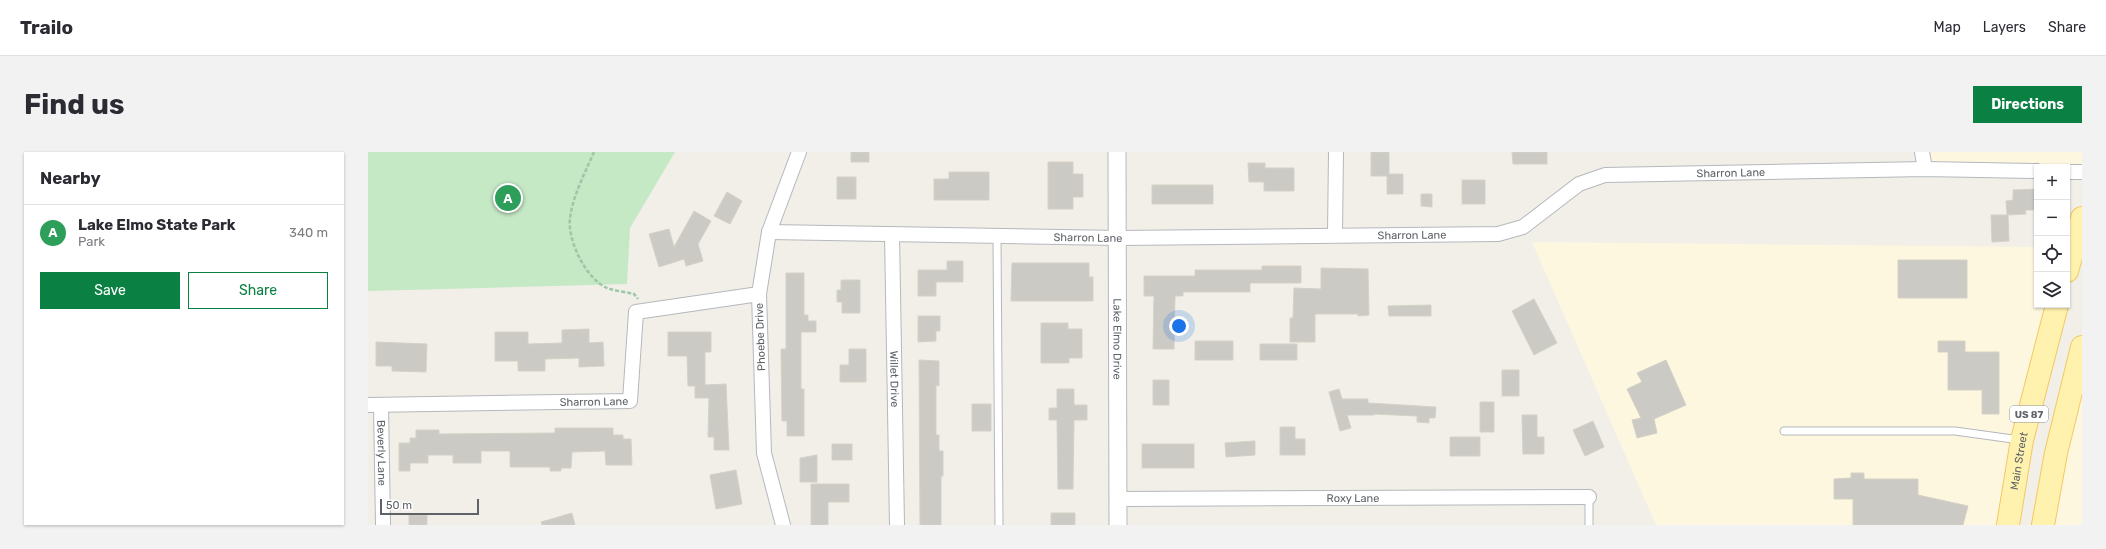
<!DOCTYPE html>
<html lang="en">
<head>
<meta charset="utf-8">
<style>
  body { margin:0; font-family:Rubik,sans-serif; background:#f2f2f3; color:#2b2b33 }
  .controls { position:absolute; right:12px; top:12px; display:grid; overflow:hidden; border-radius:0px; box-shadow:0 1px 3px #0004 }
  .controls button { width:36px; height:36px; display:grid; place-items:center; padding:0; border:0; border-bottom:1px solid #e1e1e2; background:#fff; color:#2b2b33; font:20px sans-serif }
  .scale { position:absolute; left:12px; bottom:10px; width:99px; box-sizing:border-box; padding-left:4px; border:2px solid #5f6368; border-top:0; font-size:11px; line-height:14px; white-space:nowrap; color:#5f6368; -webkit-text-stroke:3px #fff; paint-order:stroke }
  .you { position:absolute; left:811px; top:174px; width:14px; height:14px; margin:-10px; border:3px solid #fff; border-radius:50%; background:#1a73e8; box-shadow:0 0 0 6px #1a73e833 }
  .badge { display:grid; place-items:center; width:26px; height:26px; border-radius:50%; background:#0b8043; color:#fff; font-size:13px; font-weight:700 }
  .pin { position:absolute; translate:-50% -50%; border:2px solid #fff; box-shadow:0 1px 4px #0006 }
  .list { margin:0; padding:0; list-style:none }
  h2 { display:flex; justify-content:space-between; align-items:center; height:52px; margin:0; padding:0 16px; font-size:17px }
  h2 small { font-size:13px; font-weight:400; color:#7c7c81 }
  .list li { display:grid; grid-template-columns:26px 1fr auto; gap:12px; align-items:center; box-sizing:border-box; height:56px; padding:0 16px; border-top:1px solid #e1e1e2 }
  .list b { display:block; font-size:15px; white-space:nowrap }
  .list p { margin:0; font-size:13px; white-space:nowrap; color:#7c7c81 }
  .list em { font-size:13px; font-style:normal; color:#7c7c81 }
  .actions { display:flex; gap:8px; padding:12px 16px }
  .actions a { flex:1; padding:9px 0; border:1px solid #0b8043; border-radius:0px; text-align:center; font-size:14px; color:#0b8043 }
  .actions .main { background:#0b8043; color:#fff }
  .icon { flex:none; width:22px; height:22px; fill:none; stroke:currentColor; stroke-width:2; stroke-linecap:round; stroke-linejoin:round }
  .map { position:relative; flex:none; width:1714px; height:373px; overflow:hidden; border-radius:0px }
  header { display:flex; align-items:center; gap:24px; box-sizing:border-box; height:56px; padding:0 20px; background:#fff; border-bottom:1px solid #e1e1e2 }
  header strong { font-size:19px }
  nav { display:flex; gap:22px; margin-inline-start:auto; font-size:14px }
  .intro { display:flex; align-items:center; justify-content:space-between; box-sizing:border-box; height:96px; padding:0 24px }
  h1 { margin:0; font-size:28px }
  .button { padding:10px 18px; border-radius:0px; background:#0b8043; color:#fff; font-size:14px; font-weight:700 }
  main { display:flex; gap:24px; padding:0 24px }
  aside { flex:1; background:#fff; border-radius:0px; box-shadow:0 1px 3px #0004 }
  .map>svg:first-child { display:block }
  .commercial { fill:#fef7e0 }
  .green { fill:#c5e8c5 }
  .building { fill:#cccac5; stroke:#d6d1c6 }
  .lines { fill:none; stroke-linecap:round; stroke-linejoin:round }
  .service-casing { stroke:#b5b8bc; stroke-width:9 }
  .minor-casing { stroke:#b5b8bc; stroke-width:16 }
  .tertiary-casing { stroke:#b5b8bc; stroke-width:19 }
  .primary-casing { stroke:#f2c960; stroke-width:24 }
  .path { stroke:#9cc7a9; stroke-width:2.5; stroke-dasharray:4 2; stroke-linecap:butt }
  .service { stroke:#fff; stroke-width:7 }
  .minor { stroke:#fff; stroke-width:14 }
  .tertiary { stroke:#fff; stroke-width:17 }
  .primary { stroke:#fff2af; stroke-width:22 }
  .labels { text-anchor:middle; stroke-width:3; stroke-linejoin:round; paint-order:stroke }
  .shield { fill:#fff; stroke:#8f9295; stroke-width:1 }
  .shield-label { font-size:10px; font-weight:bold; fill:#5f6368 }
  .street-label { font-size:11px; fill:#5f6368; stroke:#fff }
</style>
</head>
<body>
<header>
<strong>Trailo</strong>
<nav><a>Map</a><a>Layers</a><a>Share</a></nav>
</header>
<div class="intro"><h1>Find us</h1><a class="button">Directions</a></div>
<main>
<aside>
<h2>Nearby<small></small></h2>
<ul class="list">
<li><span class="badge" style="background:#2e9e5b">A</span><div><b>Lake Elmo State Park</b><p>Park</p></div><em>340 m</em></li>
</ul>
<div class="actions"><a class="main">Save</a><a>Share</a></div>
</aside>
<div class="map">
<svg width="1714" height="373" viewBox="0 0 1714 373">
  <rect width="100%" height="100%" fill="#f1efe8"/>
  <path class="commercial" d="M1554 0H1714V20L1699 15 1557 17Z
    M1164 90 1669 95V153H1692L1642 373H1288Z
    M1714 198V373H1676Z"/>
  <path class="green" d="M0 0H307L262 76 259 132 0 139Z"/>
  <path class="building" d="M483 0H501V10H483Z
    M1003 0H1021V22H1035V42H1019V24H1003Z
    M1144 0H1179V12H1145Z
    M680 10H705V22H715V45H705V57H680Z
    M880 11H897V16H926V39H896V30H881Z
    M581 20H621V48H566V27H581Z
    M469 25H488V47H469Z
    M1094 28H1117V52H1094Z
    M784 33H845V52H784Z
    M1669 37V58H1657L1658 62 1640 63 1641 89 1624 90 1623 63H1639L1638 49 1645 48V38Z
    M359 40 374 49 362 72 346 64Z
    M1053 42H1064V55L1053 54Z
    M326 59 343 69 330 92 335 109 318 114 316 107 291 115 281 82 301 77 306 95Z
    M1530 108H1599V146H1530Z
    M579 109H595V130H568V144H550V118H579Z
    M644 111H721V125H725V149H643Z
    M894 114H933V131H882V140H815V144H807L806 197H785L786 144H776V124H827V118H894Z
    M953 116 1000 117 1001 163 990 164V162H947V190H922V166H925L926 136 953 137Z
    M418 121H436V163H440V169H448V180H433V237H436V284H419V269H414L413 197H418Z
    M473 128H492V161H474V150H469V138H473Z
    M1166 147 1189 191 1166 203 1144 159Z
    M1063 153V164H1021L1020 154Z
    M550 164H572V179H568V189L550 190Z
    M673 171H700V177H714V206H701V211H673Z
    M221 177V191L235 190 236 214 211 215V206L177 207V219H150V209H127V180H160V192L194 191V178Z
    M300 180H343V200H337V233L358 232 361 298H346V285H340L341 246H327V234H320L319 204H300Z
    M827 189H865V208H827Z
    M1570 189H1597V200H1631V262H1614V238H1580V200H1570Z
    M8 190 59 192 58 220 24 219V214H8Z
    M892 192H929V208H892Z
    M481 197H498V230H472V213H481Z
    M551 208 571 209V234L568 233V283H571V299H575V324H573V373H552Z
    M1298 208 1318 253 1286 267 1289 281 1269 286 1264 268 1273 266 1259 237 1274 230 1269 221Z
    M1134 218H1151V244H1134Z
    M785 228H801V253H785Z
    M689 237H706V253H719V268H706L705 337H690L689 268H681V256H689Z
    M971 237 974 247H1000V251L1068 255 1067 266H1061V271L1049 270V264L1005 262 1006 263H979L983 276 972 279 961 240Z
    M1112 250H1126V280H1112Z
    M604 252H623V279H604Z
    M1154 263H1169V285H1176V302H1155Z
    M1225 269 1236 295 1217 304 1205 278Z
    M912 275H927V287H937V303H912Z
    M187 276H245V283H255V287H263L264 313H238L237 299 204 300 203 316H193V319H182V315H142V299H113V311H85V303H60V311H42V319H31V291H42V286H48V278H71V282L187 281Z
    M1082 285H1112V304H1082Z
    M887 289V303L858 305 857 291Z
    M464 292H484V308H464Z
    M774 292H826V316H774Z
    M449 303V330H432V306Z
    M368 318 374 352 348 357 342 323Z
    M1483 321H1496V327H1550V343L1600 354 1595 373H1485V347H1466V327L1483 326Z
    M443 332H481V350H460V373H443Z
    M204 361 207 373H174L173 370Z
    M683 361H707V373H683Z
    M41 363H59V373H41Z"/>
  <g class="lines">
    <defs>
      <path id="service" d="M629 84 631 373
        M1416 279H1587L1652 288
        M1221 345V373"/>
      <g id="minor">
        <path d="M1554 0 1557 17"/>
        <path d="M1699 20H1714"/>
        <path id="s1" d="M401 80 750 86 1130 82 1155 75 1211 32 1237 23 1557 17 1669 19"/>
        <path id="s2" d="M524 82 529 373"/>
        <path d="M967 82 968 0"/>
        <path id="s3" d="M0 253 262 249 268 160 391 142"/>
        <path id="s4" d="M13 253 15 373"/>
        <path id="s5" d="M750 347 1221 345"/>
        <path d="M415 373 396 301 391 142 401 80 431 0"/>
      </g>
      <g id="tertiary">
        <path id="s6" d="M749 0 750 373"/>
      </g>
      <g id="primary">
        <path d="M1699 119 1714 66"/>
        <path id="s7" d="M1640 373 1654 288 1689 153"/>
        <path d="M1675 373 1688 301 1714 195"/>
      </g>
    </defs>
    <use href="#service" class="service-casing"/>
    <use href="#minor" class="minor-casing"/>
    <use href="#tertiary" class="tertiary-casing"/>
    <use href="#primary" class="primary-casing"/>
    <path class="path" d="M226 0C217 21 205 43 202 66 199 88 218 127 239 136 247 139 258 140 266 142L270 147"/>
    <use href="#service" class="service"/>
    <use href="#minor" class="minor"/>
    <use href="#tertiary" class="tertiary"/>
    <use href="#primary" class="primary"/>
  </g>
  <g class="labels">
    <rect class="shield" x="1642" y="254" width="38" height="16" rx="3"/>
    <g class="shield-label">
      <text x="1661" y="266">US 87</text>
    </g>
    <g class="street-label">
      <text dy="4" stroke="none"><textPath href="#s1" startOffset="979">Sharron Lane</textPath></text>
      <text dy="4" stroke="none"><textPath href="#s1" startOffset="643">Sharron Lane</textPath></text>
      <text dy="4" stroke="none"><textPath href="#s1" startOffset="319">Sharron Lane</textPath></text>
      <text transform="translate(392 185) rotate(-92)" y="4">Phoebe Drive</text>
      <text dy="4" stroke="none"><textPath href="#s6" startOffset="187">Lake Elmo Drive</textPath></text>
      <text dy="4" stroke="none"><textPath href="#s2" startOffset="145">Willet Drive</textPath></text>
      <text dy="4" stroke="none"><textPath href="#s3" startOffset="226">Sharron Lane</textPath></text>
      <text dy="4" stroke="none"><textPath href="#s4" startOffset="48">Beverly Lane</textPath></text>
      <text dy="4" stroke="none"><textPath href="#s7" startOffset="65">Main Street</textPath></text>
      <text dy="4" stroke="none"><textPath href="#s5" startOffset="235">Roxy Lane</textPath></text>
    </g>
  </g>
</svg>
<div class="controls">
<button>+</button>
<button>−</button>
<button><svg class="icon" aria-label="locate" viewBox="0 0 24 24"><circle cx="12" cy="12" r="6"/><path d="M12 2v4M12 18v4M2 12h4M18 12h4"/></svg></button>
<button><svg class="icon" aria-label="layers" viewBox="0 0 24 24"><path d="M12 4l9 5-9 5-9-5zM3 14l9 5 9-5"/></svg></button>
</div>
<div class="scale">50 m</div>
<div class="you"></div>
<div class="pin badge" style="left:140px;top:46px;background:#2e9e5b">A</div>
</div>
</main>
</body>
</html>
